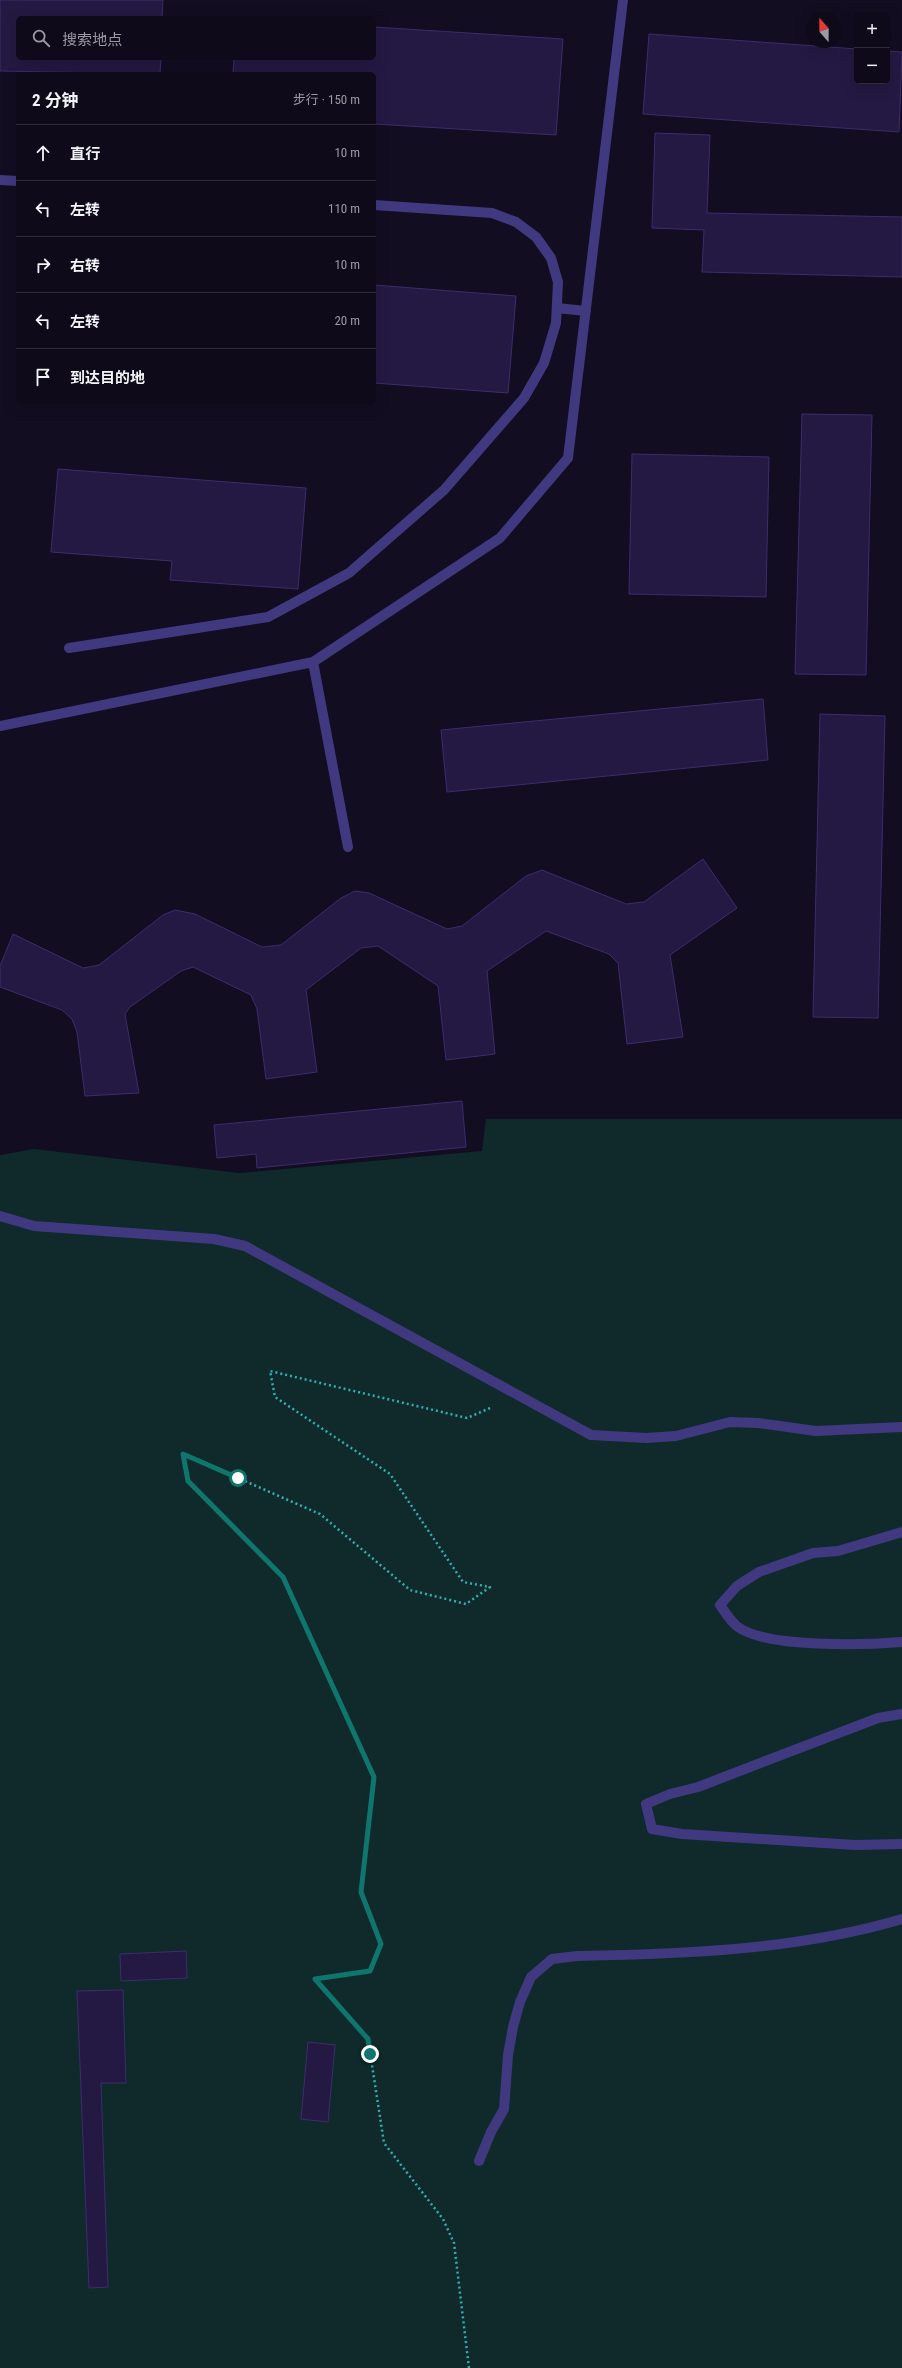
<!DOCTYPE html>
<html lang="zh">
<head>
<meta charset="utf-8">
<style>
  body { margin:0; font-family:"Roboto Condensed","Noto Sans SC",sans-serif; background:#1c1826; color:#f1f3f6 }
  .controls { position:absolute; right:12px; top:12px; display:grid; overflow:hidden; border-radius:6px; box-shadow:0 4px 16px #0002 }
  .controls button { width:36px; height:36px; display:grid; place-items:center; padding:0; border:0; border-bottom:1px solid #2e2b38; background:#0e0a19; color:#f1f3f6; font:20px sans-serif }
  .compass { position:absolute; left:806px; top:12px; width:36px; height:36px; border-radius:50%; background:#0e0a19; box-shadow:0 4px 16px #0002; rotate:339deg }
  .stop { position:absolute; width:12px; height:12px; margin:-9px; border:3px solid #0f766e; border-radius:50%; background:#fff }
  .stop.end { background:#0f766e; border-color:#fff; box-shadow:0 1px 4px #0008 }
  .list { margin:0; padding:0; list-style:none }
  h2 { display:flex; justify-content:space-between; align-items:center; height:52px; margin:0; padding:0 16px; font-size:17px }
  h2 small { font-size:13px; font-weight:400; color:#9b9aa2 }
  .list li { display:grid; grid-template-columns:26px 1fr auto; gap:12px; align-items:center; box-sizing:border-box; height:56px; padding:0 16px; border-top:1px solid #2e2b38 }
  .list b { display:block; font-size:15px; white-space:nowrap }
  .list em { font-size:13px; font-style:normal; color:#9b9aa2 }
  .icon { flex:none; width:22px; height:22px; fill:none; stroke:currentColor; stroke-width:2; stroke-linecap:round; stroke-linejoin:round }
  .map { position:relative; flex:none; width:902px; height:2368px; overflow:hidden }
  .search { position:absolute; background:#0e0a19; box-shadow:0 4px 16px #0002; left:16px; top:16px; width:360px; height:44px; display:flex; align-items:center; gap:10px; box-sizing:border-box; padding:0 14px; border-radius:6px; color:#9b9aa2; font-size:15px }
  .panel { position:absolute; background:#0e0a19; box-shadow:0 4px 16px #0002; left:16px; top:72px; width:360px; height:332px; border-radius:6px }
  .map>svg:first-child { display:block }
  .green { fill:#102a2b }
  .building { fill:#241942; stroke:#3d2c6e }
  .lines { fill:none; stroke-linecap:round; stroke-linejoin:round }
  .path { stroke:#2fb0b2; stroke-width:2.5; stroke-dasharray:2 3; stroke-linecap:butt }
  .lane { stroke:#403980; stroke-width:10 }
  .street { stroke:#403980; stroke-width:10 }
  .route { stroke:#0f766e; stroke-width:5 }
</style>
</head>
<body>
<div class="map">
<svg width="902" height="2368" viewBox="0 0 902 2368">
  <rect width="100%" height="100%" fill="#120d21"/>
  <path class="green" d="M486 1119H902V2368H0V1155L34 1149 239 1173 482 1151Z"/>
  <path class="building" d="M0 0H163L162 18H18V58H161L160 74 0 71Z
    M374 27 563 39 556 135 374 124V74H233L234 58H374Z
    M649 34 857 49V81H887V51L902 52 899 132 643 114Z
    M655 133 710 135 707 213 902 217V277L702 272 704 230 652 228Z
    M374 285 516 296 508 393 374 383Z
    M802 414 872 415 866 675 795 674Z
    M632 454 769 457 766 597 629 594Z
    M58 469 306 488 298 589 170 580 172 561 51 552Z
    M763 699 768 760 447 792 441 730Z
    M820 714 885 716 878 1018 813 1017Z
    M703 859 737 908 670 955 683 1037 627 1044 618 963 609 954 546 931 487 971 495 1054 446 1060 438 986 378 946 361 948 306 990 317 1072 266 1079 257 1009 251 995 193 967 181 971 130 1007 125 1014 139 1093 85 1096 77 1032 72 1019 62 1010 0 987V966L13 934 83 968 99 965 163 915 175 910 195 914 262 947 281 945 341 898 355 891 369 893 447 929 462 926 526 876 542 870 626 904 644 902Z
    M462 1101 466 1147 257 1168 256 1154 217 1158 214 1125Z
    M186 1951 187 1978 121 1981 120 1954Z
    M123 1990 126 2083H101L108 2287 89 2288 77 1991Z
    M308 2042 335 2045 328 2122 301 2119Z"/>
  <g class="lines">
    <path class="path" d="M469 2368 454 2243 443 2219 384 2143 368 2039 315 1979 370 1971 381 1944 361 1892 374 1777 283 1577 188 1481 183 1454 320 1514 410 1590 466 1604 490 1587 463 1582 390 1474 275 1397 270 1371 467 1418 490 1408"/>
    <path class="lane" d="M0 1216 34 1226 214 1239 245 1246 591 1435 646 1438 676 1436 730 1422 758 1423 816 1431 902 1427
      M902 1532 838 1551 813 1553 759 1572 737 1586 720 1605C725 1612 731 1622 738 1627 767 1648 865 1645 902 1642
      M902 1714 878 1718 698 1787 670 1794 646 1804 652 1829 682 1834 855 1845 902 1844
      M479 2161 491 2132 504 2109 508 2055 513 2027 520 2002 531 1977 552 1959 577 1956C686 1954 797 1950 902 1919"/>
    <path class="street" d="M0 180 18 181
      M557 308 586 311
      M69 648 268 617 349 573 444 490 524 398 544 363 556 323 558 282 551 258 536 237 516 222 492 213 374 205
      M313 662 348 847
      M0 726 313 662 500 538 568 458 623 0"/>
  </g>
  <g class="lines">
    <path class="route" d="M238 1478 183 1454 188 1481 283 1577 374 1777 361 1892 381 1944 370 1971 315 1979 368 2039 370 2054"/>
  </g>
</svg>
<div class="controls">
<button>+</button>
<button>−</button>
</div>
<svg class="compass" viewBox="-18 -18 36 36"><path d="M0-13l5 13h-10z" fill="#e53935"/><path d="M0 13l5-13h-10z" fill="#9b9aa2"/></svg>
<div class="stop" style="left:238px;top:1478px"></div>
<div class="stop end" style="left:370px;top:2054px"></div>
<div class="search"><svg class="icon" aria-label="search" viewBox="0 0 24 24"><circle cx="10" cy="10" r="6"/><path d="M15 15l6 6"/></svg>搜索地点</div>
<section class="panel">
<h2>2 分钟<small>步行 · 150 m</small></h2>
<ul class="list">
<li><svg class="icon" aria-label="ahead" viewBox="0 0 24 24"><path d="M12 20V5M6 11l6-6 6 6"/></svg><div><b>直行</b></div><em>10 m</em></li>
<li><svg class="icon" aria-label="left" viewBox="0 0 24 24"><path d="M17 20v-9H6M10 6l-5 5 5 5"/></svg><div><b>左转</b></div><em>110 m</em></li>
<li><svg class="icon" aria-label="right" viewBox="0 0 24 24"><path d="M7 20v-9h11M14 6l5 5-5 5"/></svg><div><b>右转</b></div><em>10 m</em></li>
<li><svg class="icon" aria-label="left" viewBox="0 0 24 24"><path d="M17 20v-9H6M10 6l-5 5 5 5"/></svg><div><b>左转</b></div><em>20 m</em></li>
<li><svg class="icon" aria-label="arrive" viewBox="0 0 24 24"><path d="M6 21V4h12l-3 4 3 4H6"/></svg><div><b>到达目的地</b></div></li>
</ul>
</section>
</div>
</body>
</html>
